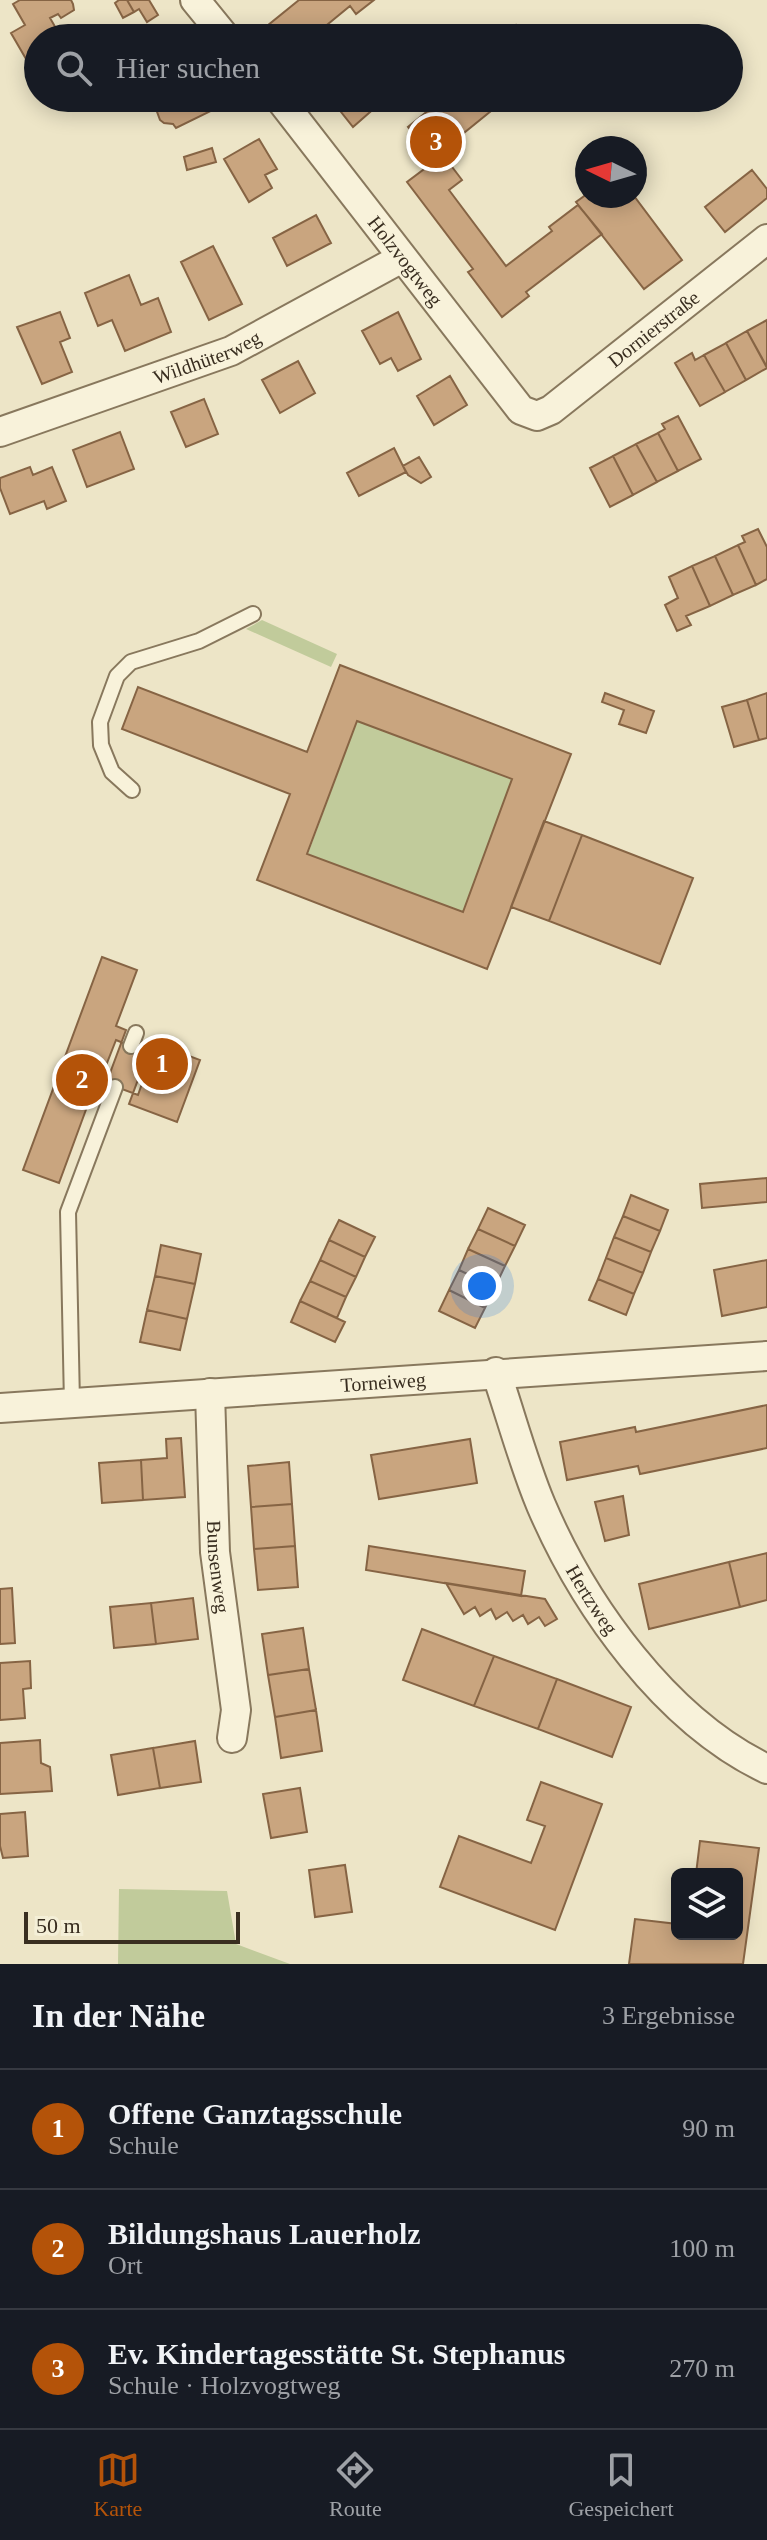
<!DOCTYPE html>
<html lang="de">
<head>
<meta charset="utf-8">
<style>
  body { margin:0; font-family:Georgia,serif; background:#20242c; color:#f1f3f6 }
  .controls { position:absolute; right:24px; bottom:24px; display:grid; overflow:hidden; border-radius:12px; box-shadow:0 4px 20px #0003 }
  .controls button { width:72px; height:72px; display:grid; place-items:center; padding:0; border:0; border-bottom:2px solid #363941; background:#171b24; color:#f1f3f6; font:40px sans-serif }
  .compass { position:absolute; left:575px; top:136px; width:72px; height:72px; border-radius:50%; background:#171b24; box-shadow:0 4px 20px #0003; rotate:275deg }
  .scale { position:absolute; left:24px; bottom:20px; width:216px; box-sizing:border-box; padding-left:8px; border:4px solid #392e20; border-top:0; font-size:22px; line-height:28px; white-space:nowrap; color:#392e20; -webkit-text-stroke:6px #f4efd7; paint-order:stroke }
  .you { position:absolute; left:482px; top:1286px; width:28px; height:28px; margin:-20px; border:6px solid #fff; border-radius:50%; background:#1a73e8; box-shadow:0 0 0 12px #1a73e833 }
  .badge { display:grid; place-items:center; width:52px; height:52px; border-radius:50%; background:#b45309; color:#fff; font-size:26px; font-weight:700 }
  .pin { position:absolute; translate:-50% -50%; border:4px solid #fff; box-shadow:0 2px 8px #0006 }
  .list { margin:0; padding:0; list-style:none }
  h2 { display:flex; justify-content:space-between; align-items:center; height:104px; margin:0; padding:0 32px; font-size:34px }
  h2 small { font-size:26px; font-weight:400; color:#9ea1a6 }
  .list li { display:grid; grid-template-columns:52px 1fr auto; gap:24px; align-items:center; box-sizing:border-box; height:120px; padding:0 32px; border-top:2px solid #363941 }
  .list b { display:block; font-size:30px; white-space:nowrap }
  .list p { margin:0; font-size:26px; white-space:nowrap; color:#9ea1a6 }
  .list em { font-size:26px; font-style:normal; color:#9ea1a6 }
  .icon { flex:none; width:44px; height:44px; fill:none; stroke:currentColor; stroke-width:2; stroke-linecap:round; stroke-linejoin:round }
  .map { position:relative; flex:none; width:767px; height:1964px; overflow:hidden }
  .search { position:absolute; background:#171b24; box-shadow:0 4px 20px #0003; left:24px; right:24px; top:24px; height:88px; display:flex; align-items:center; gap:20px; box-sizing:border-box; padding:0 28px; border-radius:44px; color:#9ea1a6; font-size:30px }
  .sheet { height:464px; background:#171b24 }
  nav { display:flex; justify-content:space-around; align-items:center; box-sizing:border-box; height:112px; border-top:2px solid #363941; background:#171b24; font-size:22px; color:#9ea1a6 }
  nav a { display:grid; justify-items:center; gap:4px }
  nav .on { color:#b45309 }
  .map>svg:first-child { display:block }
  .green { fill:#c1cb9b }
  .building { fill:#c9a57f; stroke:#866444; stroke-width:2; fill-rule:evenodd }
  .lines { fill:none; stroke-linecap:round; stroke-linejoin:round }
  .service-casing { stroke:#88785d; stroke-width:18 }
  .minor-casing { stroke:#88785d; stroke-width:32 }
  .service { stroke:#f8f2da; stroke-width:14 }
  .minor { stroke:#f8f2da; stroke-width:28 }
  .labels { text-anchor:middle; stroke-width:6; stroke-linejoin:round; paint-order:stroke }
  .street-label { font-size:20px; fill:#392e20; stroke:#f4efd7 }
</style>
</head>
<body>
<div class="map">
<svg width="767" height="1964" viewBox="0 0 767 1964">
  <rect width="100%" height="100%" fill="#ede5c7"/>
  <path class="green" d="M262 620 337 654 331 667 246 629Z
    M357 721 512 779 463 912 308 854Z
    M119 1889 227 1891 236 1944 290 1964H118Z"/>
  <path class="building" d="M20 0H71L73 4 74 10 61 18 58 14 50 18 61 37 38 38V69L33 71 11 33 25 25 13 4Z
    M119 0H127L134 12 123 18 115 3Z
    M127 0H149L158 15 147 22 139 9 134 12Z
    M299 0H374L356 14 350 6 311 38H277L267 26Z
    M516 25 526 38H500Z
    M160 98H224L216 103 219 107 176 128 173 124 164 123 160 120 156 109Z
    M330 98H386L353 127Z
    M437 98H507L433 158 408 127 435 105 433 101Z
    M259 139 277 169 265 175 272 188 249 202 224 159Z
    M212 148 216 162 187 170 184 157Z
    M443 155 462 180 449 190 506 266 552 231 549 227 578 205 602 234 526 292 529 296 502 317 468 272 473 269 407 182Z
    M752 170 767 189V198L725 232 705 207Z
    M587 194 634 196 682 260 644 289 576 202Z
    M316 215 331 243 287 266 273 238Z
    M213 246 242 304 209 320 181 262Z
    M129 275 141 305 158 298 171 332 125 351 112 320 98 326 85 293Z
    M60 312 70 338 60 342 72 372 42 384 17 327Z
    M398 312 421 359 398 371 391 358 380 364 362 331Z
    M767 320V367L747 331Z
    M747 331 767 368 746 380 726 343Z
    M726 343 746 380 725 392 704 355Z
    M692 353 695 360 704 355 725 392 700 406 675 363Z
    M298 361 315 393 280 413 262 380Z
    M450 376 467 405 434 425 417 396Z
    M204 399 218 434 186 447 171 412Z
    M678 416 701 459 678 471 658 433 665 429 662 424Z
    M120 432 134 469 87 487 73 450Z
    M658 433 678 471 657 482 636 444Z
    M636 444 657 482 633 495 613 456Z
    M394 448 406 472 359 496 347 473Z
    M613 456 633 495 610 507 590 468Z
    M419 457 431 477 421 483 408 475 403 466Z
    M30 467 33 475 52 467 66 501 47 509 44 501 10 514 0 488V478Z
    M758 529 767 547V579L756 585 738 545 745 542 742 536Z
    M738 545 756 585 733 595 715 556Z
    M715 556 733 595 710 606 692 566Z
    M692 566 710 606 686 616 691 625 677 631 665 605 678 598 669 577Z
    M340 665 571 754 487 969 257 880 290 794 122 729 138 687 307 752ZM357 721 512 779 463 912 307 854Z
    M605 693 654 711 646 733 619 724 624 710 602 702Z
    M767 693V738L759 740 747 700Z
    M747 700 759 740 734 747 722 707Z
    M544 821 582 835 549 921 511 907Z
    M582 835 693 878 660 964 549 921Z
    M102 957 137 970 116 1026 126 1030 100 1100 91 1096 59 1183 23 1170Z
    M116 1040 152 1055 138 1095 100 1081Z
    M152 1042 200 1060 177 1122 129 1104Z
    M767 1178V1202L702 1208 700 1184Z
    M631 1195 668 1210 660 1231 623 1216Z
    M488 1208 525 1225 515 1246 478 1229Z
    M623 1216 660 1231 651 1252 614 1237Z
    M339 1220 375 1237 365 1257 329 1240Z
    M478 1229 515 1246 505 1266 468 1249Z
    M614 1237 651 1252 643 1273 606 1258Z
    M329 1240 365 1257 356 1277 320 1260Z
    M161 1245 201 1254 195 1284 155 1276Z
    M468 1249 505 1266 495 1287 459 1270Z
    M606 1258 643 1273 634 1294 598 1279Z
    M320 1260 356 1277 346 1297 310 1281Z
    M767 1260V1307L722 1316 714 1270Z
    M459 1270 495 1287 485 1308 449 1290Z
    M155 1276 195 1284 187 1319 147 1310Z
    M598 1279 634 1294 626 1315 589 1300Z
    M310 1281 346 1297 337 1318 300 1301Z
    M449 1290 485 1308 475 1328 439 1311Z
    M300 1301 345 1322 335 1342 291 1322Z
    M147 1310 187 1319 180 1350 140 1342Z
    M767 1405V1448L640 1474 638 1466 567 1480 560 1442 635 1427 636 1432Z
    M181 1438 185 1497 143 1500 141 1460 167 1458 166 1439Z
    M470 1439 477 1483 379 1499 371 1455Z
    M141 1460 143 1500 102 1503 99 1463Z
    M289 1462 292 1504 251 1507 248 1466Z
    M623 1496 629 1535 605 1541 595 1502Z
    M292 1504 295 1546 254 1549 251 1507Z
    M295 1546 298 1587 258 1590 254 1549Z
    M369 1546 525 1571 521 1596 366 1570Z
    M767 1553V1600L740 1607 729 1562Z
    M729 1562 740 1607 649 1629 639 1584Z
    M446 1583 545 1599 557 1619 545 1626 539 1617 528 1624 523 1615 513 1621 507 1612 496 1619 491 1609 480 1616 475 1607 464 1614Z
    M12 1588 15 1643 0 1644V1589Z
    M193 1598 198 1639 156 1644 151 1603Z
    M151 1603 156 1644 114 1648 110 1607Z
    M303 1628 309 1669 268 1675 262 1634Z
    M422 1629 494 1656 474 1706 403 1680Z
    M494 1656 557 1679 538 1729 474 1706Z
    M30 1661 31 1688 23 1689 25 1718 0 1720V1663Z
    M309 1669 316 1710 275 1717 268 1675Z
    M557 1679 631 1707 612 1757 538 1729Z
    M316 1710 322 1751 281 1758 275 1717Z
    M40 1740 41 1763 50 1767 52 1791 0 1794V1743Z
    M195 1741 201 1782 160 1788 153 1748Z
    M153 1748 160 1788 118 1795 111 1755Z
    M541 1782 602 1804 555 1930 440 1887 459 1836 531 1863 545 1826 527 1820Z
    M300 1788 307 1832 271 1838 263 1794Z
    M25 1812 28 1856 3 1858 0 1846V1814Z
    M700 1841 759 1848 743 1964H629L635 1919 677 1924V1934H737V1874H696Z
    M345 1865 352 1912 315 1917 309 1870Z"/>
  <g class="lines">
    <defs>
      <path id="service" d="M132 790 112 772 101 745 100 722 117 676 131 662 199 641 253 614
        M131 1046 136 1033
        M72 1403 68 1212 115 1087"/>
      <g id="minor">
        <path d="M195 0 226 38"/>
        <path id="s1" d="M279 98 521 410 537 416 551 410 767 239"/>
        <path id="s2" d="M0 432 231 351 402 258"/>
        <path id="s3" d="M496 1372C511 1416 523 1462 541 1505 584 1606 666 1721 767 1769"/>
        <path id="s4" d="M210 1393 215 1552 236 1710 232 1738"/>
        <path id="s5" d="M0 1408 767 1356"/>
      </g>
    </defs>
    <use href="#service" class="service-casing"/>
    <use href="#minor" class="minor-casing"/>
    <use href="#service" class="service"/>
    <use href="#minor" class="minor"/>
  </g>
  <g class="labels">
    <g class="street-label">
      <text dy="7" stroke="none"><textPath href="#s1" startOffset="206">Holzvogtweg</textPath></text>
      <text dy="7" stroke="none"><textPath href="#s1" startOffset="558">Dornierstraße</textPath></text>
      <text dy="7" stroke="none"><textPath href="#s2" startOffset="220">Wildhüterweg</textPath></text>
      <text dy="7" stroke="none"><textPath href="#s5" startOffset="384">Torneiweg</textPath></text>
      <text dy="7" stroke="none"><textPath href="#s4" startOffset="174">Bunsenweg</textPath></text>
      <text dy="7" stroke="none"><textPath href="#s3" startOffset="248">Hertzweg</textPath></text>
    </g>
  </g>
</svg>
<div class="controls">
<button><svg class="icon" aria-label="layers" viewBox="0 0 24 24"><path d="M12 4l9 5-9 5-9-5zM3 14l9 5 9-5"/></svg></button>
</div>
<svg class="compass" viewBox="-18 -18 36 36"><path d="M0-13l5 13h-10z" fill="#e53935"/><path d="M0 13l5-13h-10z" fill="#9ea1a6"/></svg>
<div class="scale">50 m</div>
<div class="you"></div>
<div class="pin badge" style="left:162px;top:1064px">1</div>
<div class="pin badge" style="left:82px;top:1080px">2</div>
<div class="pin badge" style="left:436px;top:142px">3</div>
<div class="search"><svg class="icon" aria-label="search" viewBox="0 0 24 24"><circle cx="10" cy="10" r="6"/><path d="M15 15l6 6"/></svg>Hier suchen</div>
</div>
<section class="sheet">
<h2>In der Nähe<small>3 Ergebnisse</small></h2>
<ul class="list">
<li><span class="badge">1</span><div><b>Offene Ganztagsschule</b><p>Schule</p></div><em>90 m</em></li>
<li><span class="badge">2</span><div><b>Bildungshaus Lauerholz</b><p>Ort</p></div><em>100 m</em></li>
<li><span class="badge">3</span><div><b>Ev. Kindertagesstätte St. Stephanus</b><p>Schule · Holzvogtweg</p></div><em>270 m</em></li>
</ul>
</section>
<nav>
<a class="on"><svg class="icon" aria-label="map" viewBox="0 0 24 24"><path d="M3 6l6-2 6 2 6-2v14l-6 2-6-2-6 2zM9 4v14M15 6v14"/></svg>Karte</a>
<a><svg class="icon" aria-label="directions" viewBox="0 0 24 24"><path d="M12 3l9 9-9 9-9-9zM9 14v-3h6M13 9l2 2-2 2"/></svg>Route</a>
<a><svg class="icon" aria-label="saved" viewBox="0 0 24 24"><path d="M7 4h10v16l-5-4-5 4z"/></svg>Gespeichert</a>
</nav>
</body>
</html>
